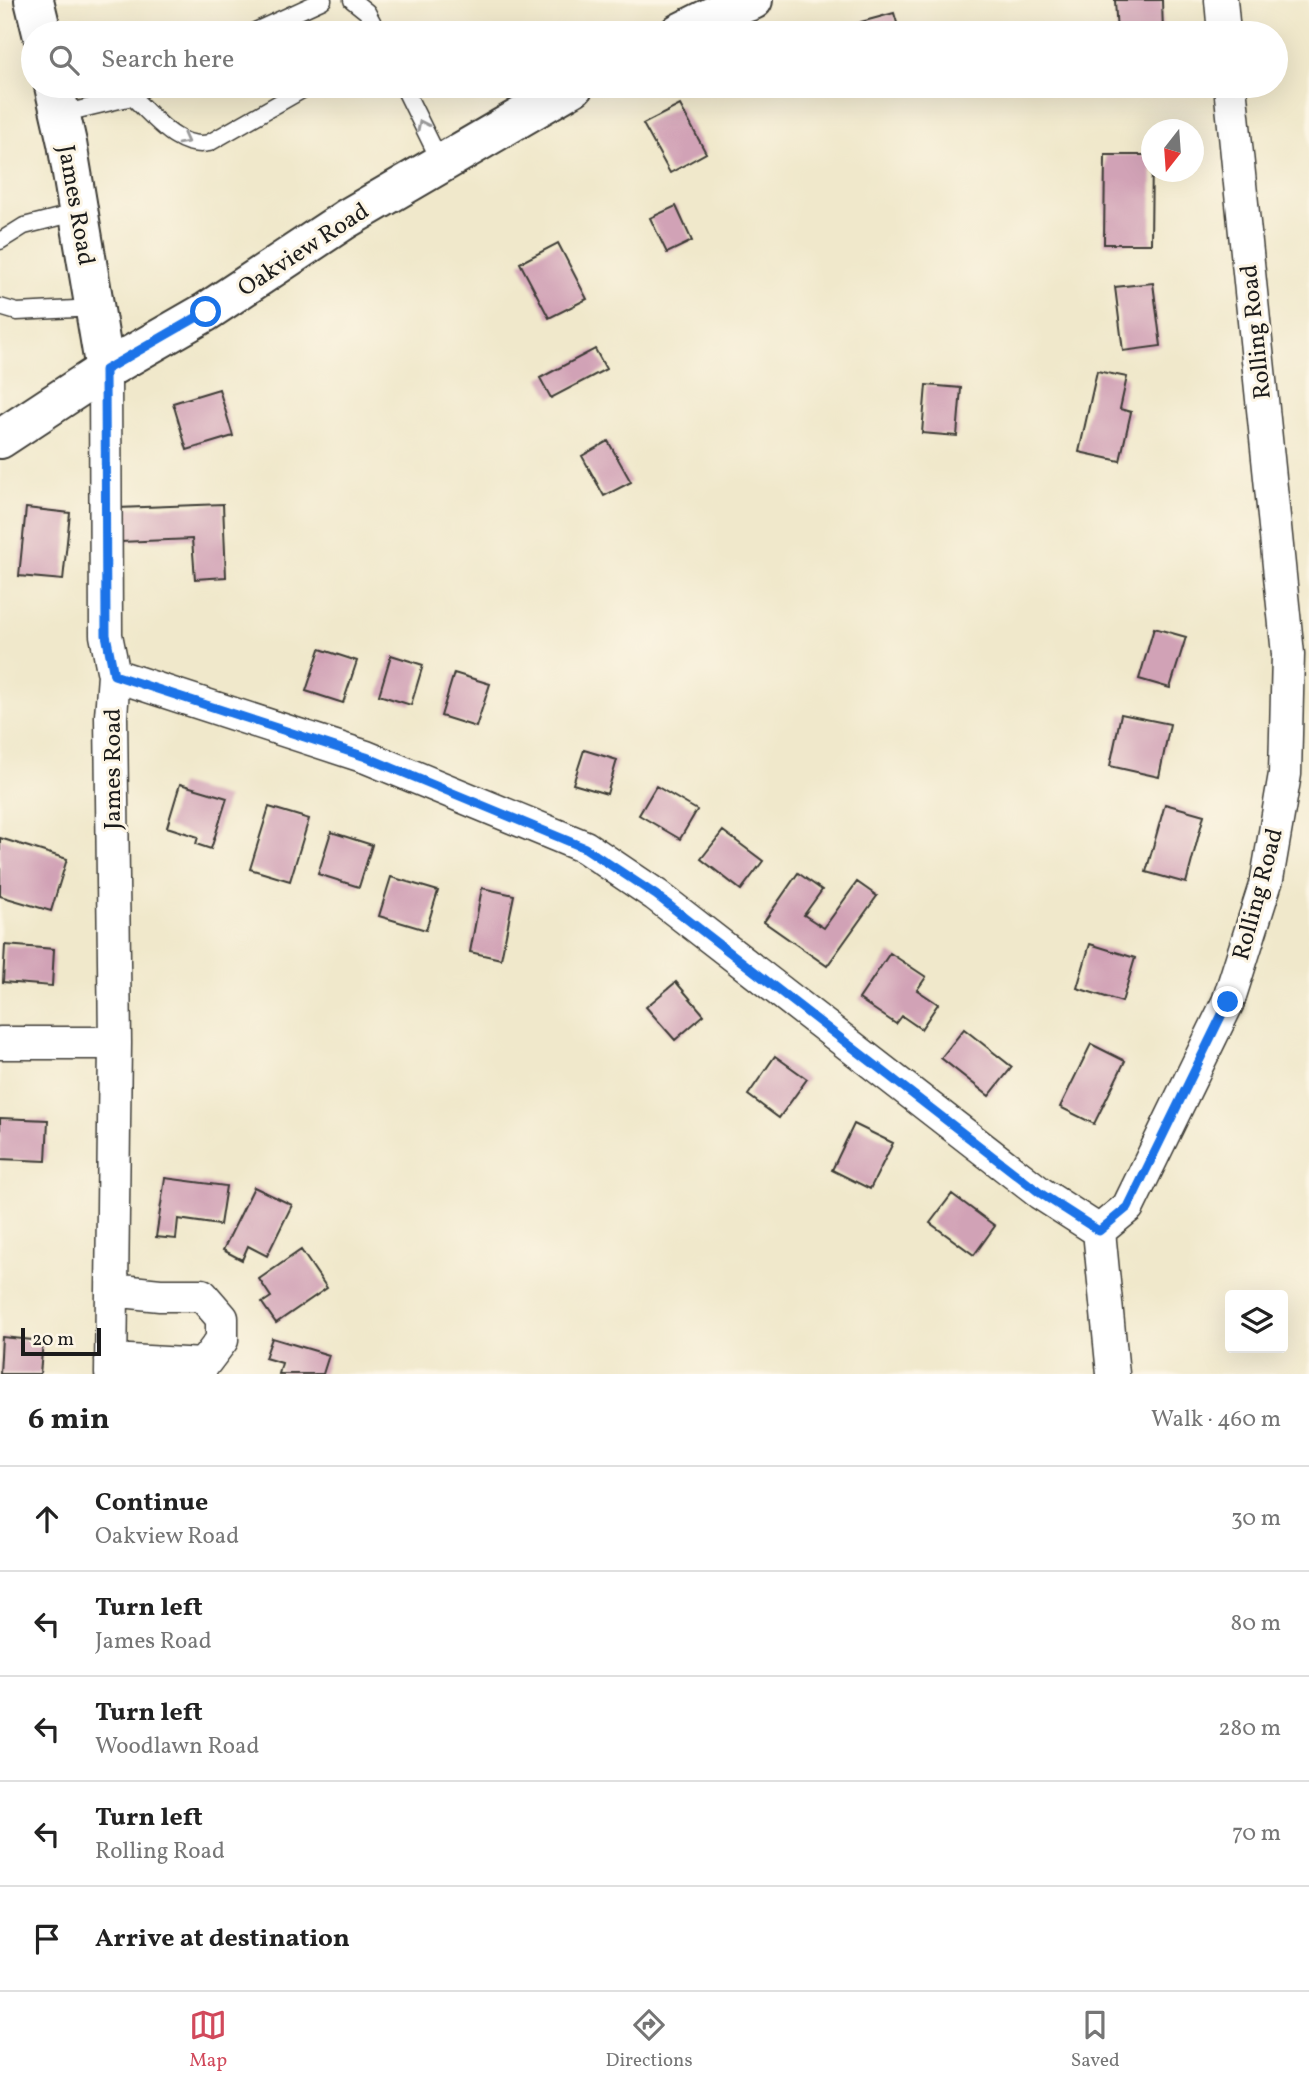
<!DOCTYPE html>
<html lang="en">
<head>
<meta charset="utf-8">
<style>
  body { margin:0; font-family:Vollkorn,serif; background:#f2f2f2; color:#222 }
  .controls { position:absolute; right:21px; bottom:21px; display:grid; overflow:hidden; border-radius:7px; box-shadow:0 7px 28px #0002 }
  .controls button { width:63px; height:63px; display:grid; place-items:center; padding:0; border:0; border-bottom:2px solid #e0e0e0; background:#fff; color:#222; font:35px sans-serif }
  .compass { position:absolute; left:1141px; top:119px; width:63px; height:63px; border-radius:50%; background:#fff; box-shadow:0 7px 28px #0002; rotate:197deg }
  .scale { position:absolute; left:21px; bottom:18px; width:80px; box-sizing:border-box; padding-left:7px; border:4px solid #1c1c1c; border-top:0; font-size:19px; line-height:24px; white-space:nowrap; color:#1c1c1c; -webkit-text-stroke:5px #fcf5e5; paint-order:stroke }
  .stop { position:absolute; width:21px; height:21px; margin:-16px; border:5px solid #1a73e8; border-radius:50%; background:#fff }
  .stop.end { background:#1a73e8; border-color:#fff; box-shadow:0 2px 7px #0008 }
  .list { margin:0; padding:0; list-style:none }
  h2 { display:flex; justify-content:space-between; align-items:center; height:91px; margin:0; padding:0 28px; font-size:30px }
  h2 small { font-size:23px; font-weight:400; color:#767676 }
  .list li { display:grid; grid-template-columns:46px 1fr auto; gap:21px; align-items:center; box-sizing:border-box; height:105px; padding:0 28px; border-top:2px solid #e0e0e0 }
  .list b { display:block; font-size:26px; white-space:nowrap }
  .list p { margin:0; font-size:23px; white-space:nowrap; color:#767676 }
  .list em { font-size:23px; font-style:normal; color:#767676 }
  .icon { flex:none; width:38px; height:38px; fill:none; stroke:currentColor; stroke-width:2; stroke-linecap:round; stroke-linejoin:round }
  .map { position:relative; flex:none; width:1309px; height:1374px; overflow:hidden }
  .search { position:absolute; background:#fff; box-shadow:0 7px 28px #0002; left:21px; right:21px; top:21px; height:77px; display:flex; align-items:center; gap:18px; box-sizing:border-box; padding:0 24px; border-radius:38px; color:#767676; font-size:26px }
  .sheet { height:616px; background:#fff }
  nav { display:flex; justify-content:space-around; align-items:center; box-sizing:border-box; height:98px; border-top:2px solid #e0e0e0; background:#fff; font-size:19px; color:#767676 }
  nav a { display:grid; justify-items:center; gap:4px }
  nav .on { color:#d1495b }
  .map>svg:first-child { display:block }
  .building { fill:#d1a2b6 }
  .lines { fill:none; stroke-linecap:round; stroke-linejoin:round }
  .lane-casing { stroke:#3c3b36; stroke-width:19 }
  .street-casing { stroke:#3c3b36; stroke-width:35 }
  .secondary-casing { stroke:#3c3b36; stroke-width:42 }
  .lane { stroke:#fff; stroke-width:16 }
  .street { stroke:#fff; stroke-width:32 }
  .secondary { stroke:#fff; stroke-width:38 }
  .oneway { stroke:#999 }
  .route { stroke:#1a73e8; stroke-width:9 }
  .labels { text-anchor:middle; stroke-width:6; stroke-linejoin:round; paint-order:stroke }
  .street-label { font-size:24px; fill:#1c1c1c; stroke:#fcf5e5 }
</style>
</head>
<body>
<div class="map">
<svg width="1309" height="1374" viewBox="0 0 1309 1374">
  <rect width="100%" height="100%" fill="#fcf5e5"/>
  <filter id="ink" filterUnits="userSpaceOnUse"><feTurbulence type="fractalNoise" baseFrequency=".0143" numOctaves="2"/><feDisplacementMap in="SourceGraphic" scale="14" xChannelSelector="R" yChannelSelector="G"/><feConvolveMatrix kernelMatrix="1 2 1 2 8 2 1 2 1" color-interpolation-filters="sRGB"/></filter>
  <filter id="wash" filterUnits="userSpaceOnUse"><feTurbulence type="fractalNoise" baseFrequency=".00686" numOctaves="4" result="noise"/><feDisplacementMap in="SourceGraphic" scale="28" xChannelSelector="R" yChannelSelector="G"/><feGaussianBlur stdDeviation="1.57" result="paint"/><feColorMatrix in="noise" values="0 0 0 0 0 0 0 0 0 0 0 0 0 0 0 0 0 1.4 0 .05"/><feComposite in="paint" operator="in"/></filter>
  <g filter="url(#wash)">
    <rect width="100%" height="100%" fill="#f0e8cb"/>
    <g id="blocks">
      <path class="building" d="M1115 0H1162L1163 33H1117Z
        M894 13 900 33H865L861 22Z
        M680 105 706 153 670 173 643 124Z
        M1105 155H1152L1151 244H1104Z
        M676 206 692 241 667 253 650 218Z
        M558 243 587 299 549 318 520 263Z
        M1153 283 1161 346 1123 351 1115 287Z
        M595 349 606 369 551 398 540 378Z
        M1097 371 1127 377 1120 409 1131 412 1120 461 1079 452Z
        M926 385 961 388 957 436 922 433Z
        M219 389 233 436 187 450 173 403Z
        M608 441 631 482 604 496 582 456Z
        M223 504 226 577 195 579 192 539 120 542 118 508Z
        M26 508 70 513 63 580 19 576Z
        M1154 628 1186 637 1170 688 1139 679Z
        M320 649 357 661 343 703 306 691Z
        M391 655 423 665 411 705 379 695Z
        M454 673 490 684 476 727 441 716Z
        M1121 714 1170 724 1159 777 1110 766Z
        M584 750 617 760 607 794 573 784Z
        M180 784 227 798 211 849 196 844 198 837 167 827Z
        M656 786 697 810 680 839 639 815Z
        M1165 804 1204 815 1186 883 1146 872Z
        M269 807 309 819 290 881 250 869Z
        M723 831 763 861 741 890 701 859Z
        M331 832 372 845 359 887 318 874Z
        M0 838 67 859 51 911 0 896Z
        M798 873 822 890 804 915 824 928 857 882 877 896 827 966 764 922Z
        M391 877 438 891 426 930 379 916Z
        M482 888 514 895 501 959 470 952Z
        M1090 944 1135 958 1122 1002 1077 988Z
        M5 945 54 949 52 986 3 982Z
        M890 953 926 977 917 990 938 1004 921 1029 902 1016 896 1024 859 999Z
        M676 982 704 1015 675 1040 646 1007Z
        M964 1029 1012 1067 989 1096 941 1058Z
        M1091 1044 1125 1061 1094 1124 1060 1107Z
        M775 1056 807 1079 779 1118 748 1095Z
        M0 1118 48 1120 46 1161 0 1159Z
        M854 1124 893 1143 870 1189 832 1170Z
        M165 1178 226 1186 220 1225 178 1219 176 1239 156 1237Z
        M254 1187 292 1205 267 1256 248 1246 242 1260 223 1250Z
        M952 1194 995 1226 974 1255 930 1223Z
        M301 1250 327 1288 276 1323 262 1303 271 1297 259 1279Z
        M2 1337 43 1341 40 1374H0Z
        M272 1338 329 1355 323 1374H279L282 1363 265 1358Z"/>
    </g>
  </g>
  <g filter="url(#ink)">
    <use href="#blocks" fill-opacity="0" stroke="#3c3b36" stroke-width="2"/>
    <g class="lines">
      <defs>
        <path id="lane" d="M352 0 367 12 378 33
          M251 33 323 0
          M403 86 441 163
          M132 97C154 116 177 150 209 143L309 86
          M61 114 132 97 147 86
          M0 241 24 226 79 212
          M0 307 17 312 95 308"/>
        <path id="street" d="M1221 0 1224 33
          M105 370 106 635 114 675 111 716 115 1043 111 1374
          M114 675 366 757 585 847 656 895 1040 1193 1099 1231
          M0 1043H115
          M1099 1231 1128 1207 1228 1002 1267 879 1285 774 1288 654 1230 86
          M1099 1231 1113 1374
          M111 1360 203 1365 222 1340V1318L202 1295H160L112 1290"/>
        <path id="secondary" d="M34 0 42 33
          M679 33 725 10 753 0
          M54 86 67 143 105 370
          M0 439 105 370 206 312 346 219 574 86"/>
      </defs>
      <use href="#lane" class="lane-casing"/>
      <use href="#street" class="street-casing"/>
      <use href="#secondary" class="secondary-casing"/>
      <use href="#lane" class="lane"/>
      <use href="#street" class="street"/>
      <use href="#secondary" class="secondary"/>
    </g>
    <defs><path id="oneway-chevron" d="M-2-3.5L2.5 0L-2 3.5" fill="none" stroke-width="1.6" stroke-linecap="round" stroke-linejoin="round" transform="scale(1.75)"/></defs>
    <g class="oneway">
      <use href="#oneway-chevron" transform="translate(422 125) rotate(-116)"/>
      <use href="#oneway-chevron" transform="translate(184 140) rotate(28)"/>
    </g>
  </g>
  <g class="lines" filter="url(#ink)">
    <path class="route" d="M206 312 105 370 106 635 114 675 366 757 585 848 656 895 1040 1193 1099 1231 1128 1207 1228 1002"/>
  </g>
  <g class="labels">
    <g class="street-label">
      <text transform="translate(77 205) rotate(80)" y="8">James Road</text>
      <text transform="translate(303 249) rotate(-33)" y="8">Oakview Road</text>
      <text transform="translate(1255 332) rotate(-96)" y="8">Rolling Road</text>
      <text transform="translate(112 769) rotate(-90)" y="8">James Road</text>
      <text transform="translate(1257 894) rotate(-75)" y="8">Rolling Road</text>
    </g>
  </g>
</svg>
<div class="controls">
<button><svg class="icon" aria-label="layers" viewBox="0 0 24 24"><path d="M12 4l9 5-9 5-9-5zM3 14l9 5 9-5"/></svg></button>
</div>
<svg class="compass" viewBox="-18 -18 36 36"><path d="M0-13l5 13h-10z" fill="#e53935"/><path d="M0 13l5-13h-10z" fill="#767676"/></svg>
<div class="scale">20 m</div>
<div class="stop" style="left:206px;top:312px"></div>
<div class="stop end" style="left:1228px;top:1002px"></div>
<div class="search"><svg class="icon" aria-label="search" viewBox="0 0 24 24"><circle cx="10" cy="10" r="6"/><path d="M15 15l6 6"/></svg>Search here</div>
</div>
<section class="sheet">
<h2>6 min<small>Walk · 460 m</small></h2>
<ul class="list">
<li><svg class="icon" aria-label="ahead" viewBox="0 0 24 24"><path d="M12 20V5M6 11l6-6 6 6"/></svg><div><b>Continue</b><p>Oakview Road</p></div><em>30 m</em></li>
<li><svg class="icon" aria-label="left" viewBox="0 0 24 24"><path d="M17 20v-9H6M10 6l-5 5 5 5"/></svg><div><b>Turn left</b><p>James Road</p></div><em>80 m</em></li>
<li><svg class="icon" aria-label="left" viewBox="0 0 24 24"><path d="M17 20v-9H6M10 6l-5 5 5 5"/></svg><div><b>Turn left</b><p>Woodlawn Road</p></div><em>280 m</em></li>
<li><svg class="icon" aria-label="left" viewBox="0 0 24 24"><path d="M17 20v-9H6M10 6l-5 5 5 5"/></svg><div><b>Turn left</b><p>Rolling Road</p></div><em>70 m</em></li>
<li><svg class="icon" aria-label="arrive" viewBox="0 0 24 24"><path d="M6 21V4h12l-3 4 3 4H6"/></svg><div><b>Arrive at destination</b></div></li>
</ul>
</section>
<nav>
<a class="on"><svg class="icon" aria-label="map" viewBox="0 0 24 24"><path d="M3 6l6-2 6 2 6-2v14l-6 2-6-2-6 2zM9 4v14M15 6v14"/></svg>Map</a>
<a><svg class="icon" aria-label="directions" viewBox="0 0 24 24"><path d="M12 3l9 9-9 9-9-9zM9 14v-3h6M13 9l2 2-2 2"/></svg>Directions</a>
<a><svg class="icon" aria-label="saved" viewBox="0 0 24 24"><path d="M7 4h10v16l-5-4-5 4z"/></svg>Saved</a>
</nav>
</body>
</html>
